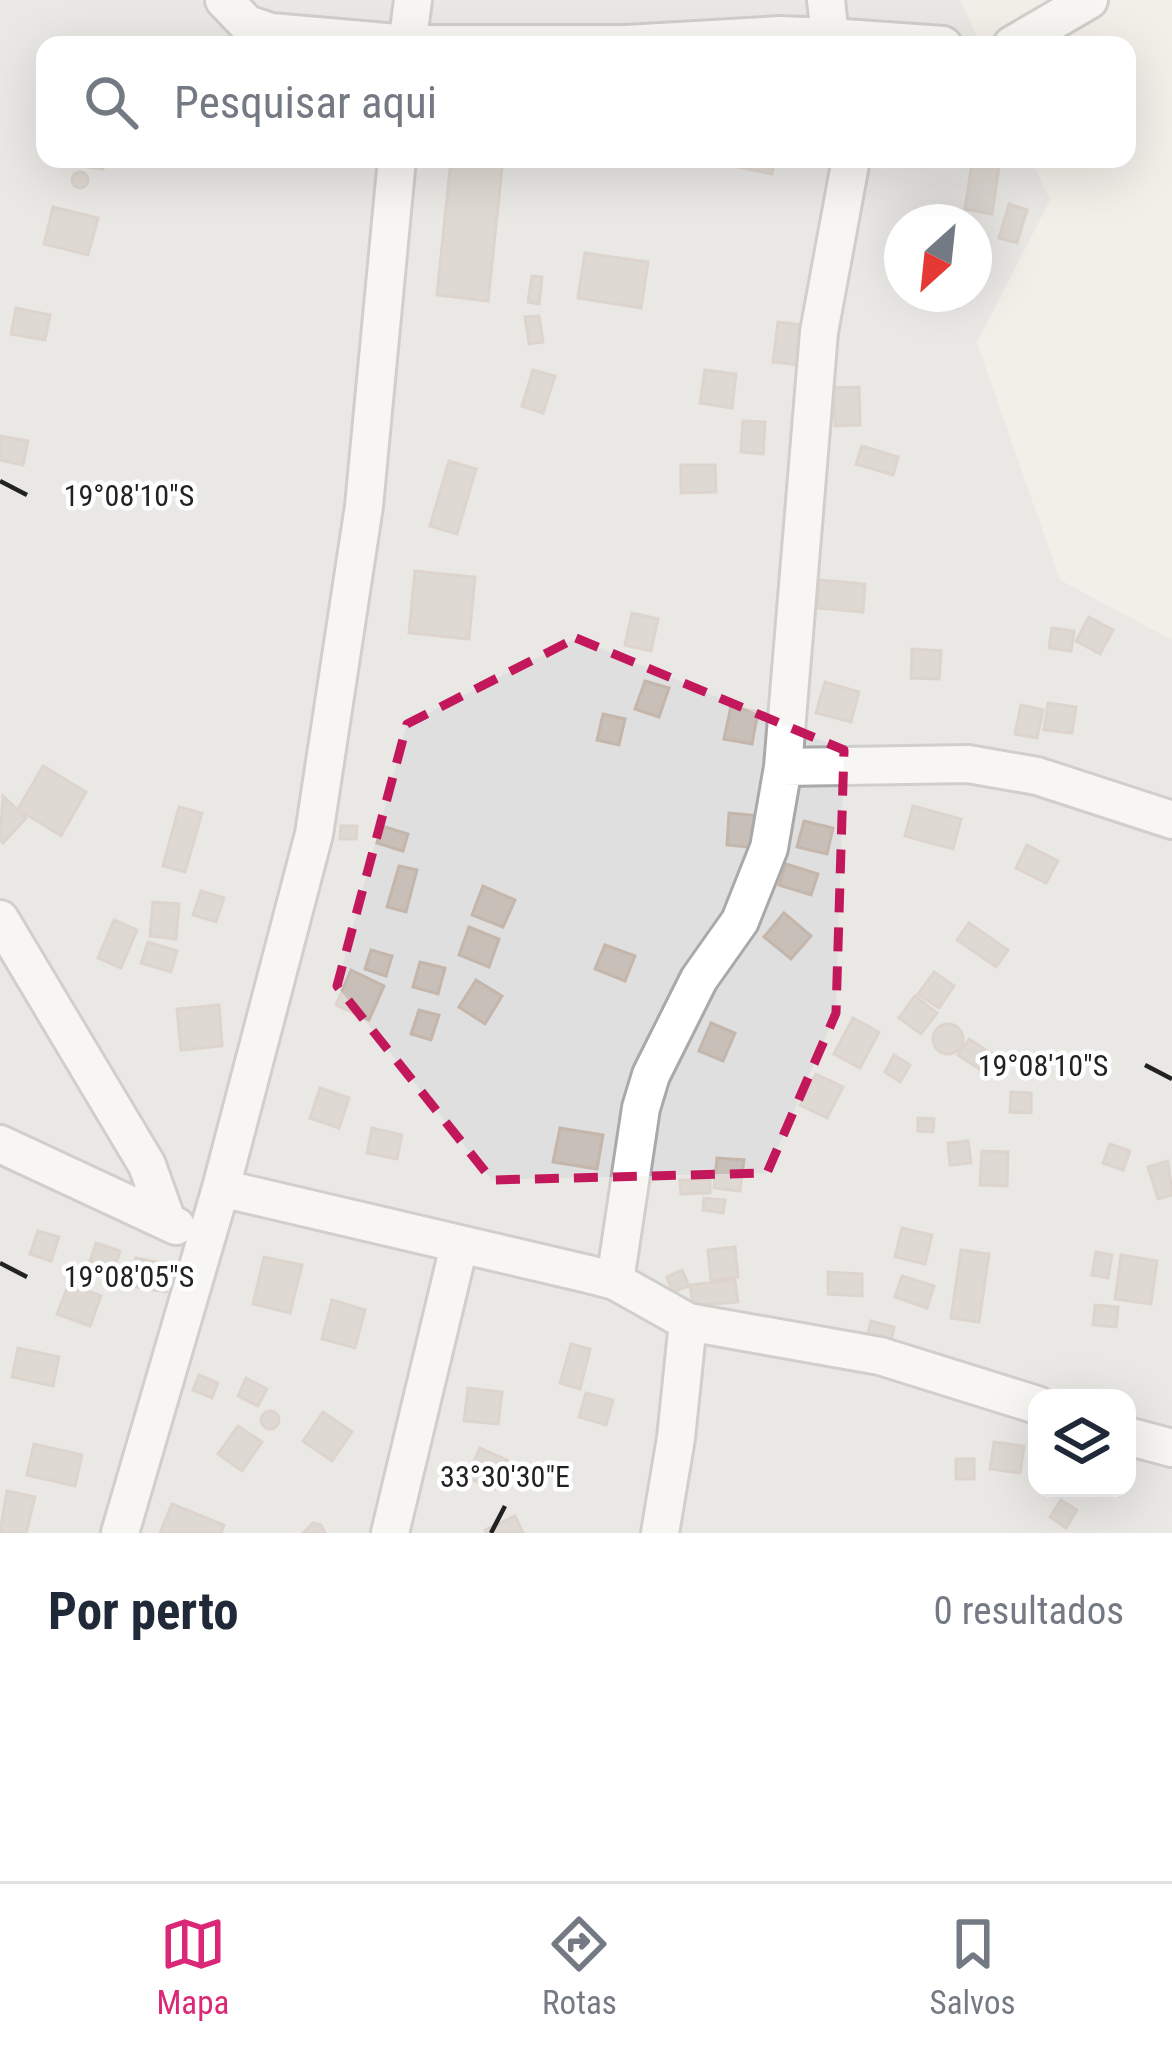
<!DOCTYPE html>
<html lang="pt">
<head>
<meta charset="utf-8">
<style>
  body { margin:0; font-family:"Roboto Condensed",sans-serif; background:#f6f6f7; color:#1f2937 }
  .controls { position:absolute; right:36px; bottom:36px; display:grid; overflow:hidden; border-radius:24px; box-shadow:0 12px 48px #0002 }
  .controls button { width:108px; height:108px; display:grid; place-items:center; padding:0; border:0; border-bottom:3px solid #e0e1e3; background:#fff; color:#1f2937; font:60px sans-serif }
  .compass { position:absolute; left:884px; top:204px; width:108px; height:108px; border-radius:50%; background:#fff; box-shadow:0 12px 48px #0002; rotate:207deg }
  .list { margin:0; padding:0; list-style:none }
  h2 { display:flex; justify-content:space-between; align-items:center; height:156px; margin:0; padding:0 48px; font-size:51px }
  h2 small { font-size:39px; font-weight:400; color:#747a83 }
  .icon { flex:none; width:66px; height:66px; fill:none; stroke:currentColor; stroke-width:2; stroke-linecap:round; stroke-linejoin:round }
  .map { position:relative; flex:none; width:1172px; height:1533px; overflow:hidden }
  .search { position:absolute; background:#fff; box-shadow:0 12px 48px #0002; left:36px; right:36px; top:36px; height:132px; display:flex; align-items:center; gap:30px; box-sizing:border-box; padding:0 42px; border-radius:24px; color:#747a83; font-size:45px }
  .sheet { height:348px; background:#fff }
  nav { display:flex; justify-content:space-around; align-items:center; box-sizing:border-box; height:168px; border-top:3px solid #e0e1e3; background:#fff; font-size:33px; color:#747a83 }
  nav a { display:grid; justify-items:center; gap:6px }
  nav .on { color:#db2777 }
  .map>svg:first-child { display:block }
  .residential { fill:#e0dfdf; fill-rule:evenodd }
  .building { fill:#c7bfb8; stroke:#c4b6ab; stroke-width:3 }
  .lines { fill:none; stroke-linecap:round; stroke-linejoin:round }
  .street-casing { stroke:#a9a9a9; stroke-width:42 }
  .street { stroke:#fff; stroke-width:36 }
  .marked { fill:none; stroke:#c2185b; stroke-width:9; stroke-dasharray:24 15; stroke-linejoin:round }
  .ticks { fill:none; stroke:#222; stroke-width:4.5 }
  .ticks-label { font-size:30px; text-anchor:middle; fill:#222; stroke:#fff; stroke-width:9; stroke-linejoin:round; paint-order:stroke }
</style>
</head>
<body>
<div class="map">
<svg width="1172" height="1533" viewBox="0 0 1172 1533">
  <rect width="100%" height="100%" fill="#f2efe9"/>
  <path class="residential" d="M0 0H960L981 45H45V159H1031L1050 200 977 343 1060 580 1172 640V1533H0ZM902 222H974V294H902ZM1037 1398H1127V1488H1037Z"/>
  <path class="building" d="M74 159H104L103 169 73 165Z
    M451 159H503L488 301 437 295Z
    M725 159H775L772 174 724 164Z
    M972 163 999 167 992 214 965 209Z
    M72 180a8 8 0 1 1 16 0a8 8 0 1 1-16 0Z
    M1009 204 1027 210 1017 243 999 238Z
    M53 207 98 218 88 255 44 244Z
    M585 253 648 262 641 308 578 298Z
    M532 276 542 277 539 304 528 302Z
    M925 294H961L957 308 924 297Z
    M16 308 50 315 45 340 11 334Z
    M539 316 543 342 529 344 525 317Z
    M778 322 805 325 800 365 773 362Z
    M533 370 555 376 543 413 522 406Z
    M705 370 736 374 732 408 700 403Z
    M859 387 860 425 835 426 834 388Z
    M743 421 765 422 763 454 741 452Z
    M0 436 28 441 23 465 0 460Z
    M862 446 898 457 893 475 856 464Z
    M449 461 476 469 457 534 430 526Z
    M681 465H715L716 492 681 493Z
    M415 571 475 577 469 639 409 633Z
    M820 580 865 584 863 612 817 608Z
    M632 613 658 619 651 651 625 645Z
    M1089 617 1113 630 1100 654 1076 641Z
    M1052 628 1074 631 1071 651 1049 648Z
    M912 649 941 651 939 679 911 678Z
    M645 681 669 688 659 717 635 709Z
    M825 682 859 692 851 722 816 713Z
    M1048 703 1076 707 1072 733 1044 730Z
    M1021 705 1043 710 1037 738 1015 734Z
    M731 706 758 712 752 744 724 739Z
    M603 714 625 719 619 745 597 740Z
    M43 766 86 792 61 836 18 809Z
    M3 796 26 818 3 843 0 840Z
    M913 806 961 819 953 849 905 836Z
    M179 807 202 813 185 872 163 866Z
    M729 813 762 816 760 848 727 845Z
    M804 821 833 828 827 854 797 847Z
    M341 826H357L356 839H340Z
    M382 826 408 834 403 851 377 843Z
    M1027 845 1058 861 1046 883 1016 868Z
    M786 864 818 874 811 895 779 885Z
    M399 866 417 870 406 912 387 907Z
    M483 886 515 900 503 927 472 915Z
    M201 891 224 898 216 922 193 915Z
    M153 902 179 904 176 939 150 936Z
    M784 913 811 936 791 959 764 937Z
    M114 920 137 930 121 968 98 958Z
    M969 923 1008 950 996 967 957 940Z
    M469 927 499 939 489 967 459 955Z
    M148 942 177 951 171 972 141 963Z
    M605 945 635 956 625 981 595 969Z
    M371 950 392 956 386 976 365 969Z
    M420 962 445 968 438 994 413 987Z
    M351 970 384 986 369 1020 336 1005Z
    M934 972 954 986 939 1008 918 994Z
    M476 980 502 996 485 1024 459 1007Z
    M915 996 937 1013 921 1034 899 1018Z
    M219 1005 222 1046 181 1050 177 1009Z
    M419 1010 439 1015 431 1040 411 1034Z
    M853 1018 879 1032 860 1068 834 1054Z
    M711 1023 735 1033 723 1061 699 1051Z
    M933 1039a15 15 0 1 1 30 0a15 15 0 1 1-30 0Z
    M969 1039 995 1056 984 1072 958 1055Z
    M894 1055 910 1065 900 1082 885 1072Z
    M816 1074 843 1087 827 1118 800 1105Z
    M320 1088 349 1098 339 1128 310 1118Z
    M1011 1092 1031 1093V1113L1010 1112Z
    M918 1118 934 1119 933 1132 918 1131Z
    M372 1128 402 1135 397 1159 367 1153Z
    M560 1128 603 1135 597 1169 553 1162Z
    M968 1141 971 1163 950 1165 948 1143Z
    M1110 1144 1130 1151 1123 1170 1103 1163Z
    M982 1151 1008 1152 1007 1186 980 1185Z
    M717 1158 744 1160 740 1191 714 1188Z
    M1168 1161 1172 1195 1158 1199 1148 1167Z
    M680 1180H710V1193L681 1194Z
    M704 1198 725 1200 723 1213 703 1210Z
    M902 1228 932 1235 925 1264 895 1257Z
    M38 1231 59 1237 51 1261 30 1254Z
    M96 1243 120 1251 114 1269 90 1261Z
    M735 1247 738 1277 711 1280 708 1250Z
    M961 1250 989 1254 979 1322 951 1318Z
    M1096 1252 1112 1255 1108 1278 1092 1275Z
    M1121 1255 1157 1261 1151 1304 1115 1299Z
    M264 1257 302 1265 290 1313 253 1304Z
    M136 1258 171 1265 166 1292 131 1286Z
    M682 1270 689 1286 673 1292 667 1277Z
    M828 1272 862 1274V1296L828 1294Z
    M902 1276 934 1286 927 1308 895 1297Z
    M735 1280 738 1302 693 1306 690 1285Z
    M69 1284 101 1296 90 1326 57 1314Z
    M332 1300 365 1310 355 1348 322 1339Z
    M1095 1305 1118 1307 1116 1327 1093 1325Z
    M871 1321 894 1327 889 1349 865 1343Z
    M571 1344 590 1349 580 1389 560 1383Z
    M18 1348 59 1357 53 1386 12 1377Z
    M199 1375 218 1383 212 1398 193 1390Z
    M246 1378 267 1389 258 1406 238 1396Z
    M468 1388 502 1392 498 1424 464 1421Z
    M586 1393 613 1400 606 1425 579 1417Z
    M261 1420a9 9 0 1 1 18 0a9 9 0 1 1-18 0Z
    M323 1412 352 1432 332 1461 303 1441Z
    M238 1426 262 1442 242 1471 218 1454Z
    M994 1442 1024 1446 1020 1473 990 1469Z
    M34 1444 82 1455 75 1486 27 1475Z
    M480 1448 507 1460 495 1489 467 1478Z
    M956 1459H974V1479H956Z
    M7 1491 35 1497 26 1533H0Z
    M1061 1500 1077 1510 1066 1528 1050 1517Z
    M172 1504 224 1525 221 1533H160Z
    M515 1516 523 1533H487L485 1530Z
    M313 1523 321 1525 325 1533H303Z"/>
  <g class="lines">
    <defs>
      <path id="street" d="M224 0 247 24 271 32 408 44H626L780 35 830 37 832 45
        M826 0 830 37 943 45
        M407 45 413 0
        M1012 45 1089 0
        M783 767 968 764 1037 776 1172 820
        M0 919 147 1165 167 1221
        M0 1144 176 1226
        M221 1188 588 1274 615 1281 688 1322 880 1356 1037 1405
        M615 1281 641 1108 651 1075 699 979 740 921 769 848 783 767 819 332 851 159
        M1127 1436 1172 1448
        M120 1533 221 1188 314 834 364 506 397 159
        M390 1533 459 1246
        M660 1533 676 1438 688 1322"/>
    </defs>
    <use href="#street" class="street-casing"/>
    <use href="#street" class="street"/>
  </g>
  <path d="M0 0H1172V1533H0ZM576 638 844 750 836 1013 767 1173 492 1180 337 986 407 724Z" fill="#f2efe9" fill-opacity=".55" fill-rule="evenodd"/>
  <path class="marked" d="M576 638 844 750 836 1013 767 1173 492 1180 337 986 407 724Z"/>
  <path class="ticks" d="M0 481 27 495M1145 1065 1172 1079M0 1263 27 1277M491 1533 505 1506"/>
  <g class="ticks-label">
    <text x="129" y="506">19°08'10"S</text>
    <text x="1043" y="1076">19°08'10"S</text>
    <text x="129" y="1287">19°08'05"S</text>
    <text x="505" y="1487">33°30'30"E</text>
  </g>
</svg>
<div class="controls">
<button><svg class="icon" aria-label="layers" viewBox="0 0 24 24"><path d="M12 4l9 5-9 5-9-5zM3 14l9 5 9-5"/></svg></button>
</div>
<svg class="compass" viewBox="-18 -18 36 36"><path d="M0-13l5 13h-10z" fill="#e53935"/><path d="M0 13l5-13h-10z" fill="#747a83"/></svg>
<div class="search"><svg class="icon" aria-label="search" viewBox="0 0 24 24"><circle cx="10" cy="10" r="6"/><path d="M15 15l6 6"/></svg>Pesquisar aqui</div>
</div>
<section class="sheet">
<h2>Por perto<small>0 resultados</small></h2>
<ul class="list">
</ul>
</section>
<nav>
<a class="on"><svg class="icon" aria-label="map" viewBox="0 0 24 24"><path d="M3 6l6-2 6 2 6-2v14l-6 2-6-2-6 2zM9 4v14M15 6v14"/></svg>Mapa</a>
<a><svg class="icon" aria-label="directions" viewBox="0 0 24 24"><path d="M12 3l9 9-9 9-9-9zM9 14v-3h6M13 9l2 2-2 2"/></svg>Rotas</a>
<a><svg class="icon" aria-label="saved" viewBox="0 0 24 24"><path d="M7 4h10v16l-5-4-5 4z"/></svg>Salvos</a>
</nav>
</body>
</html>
